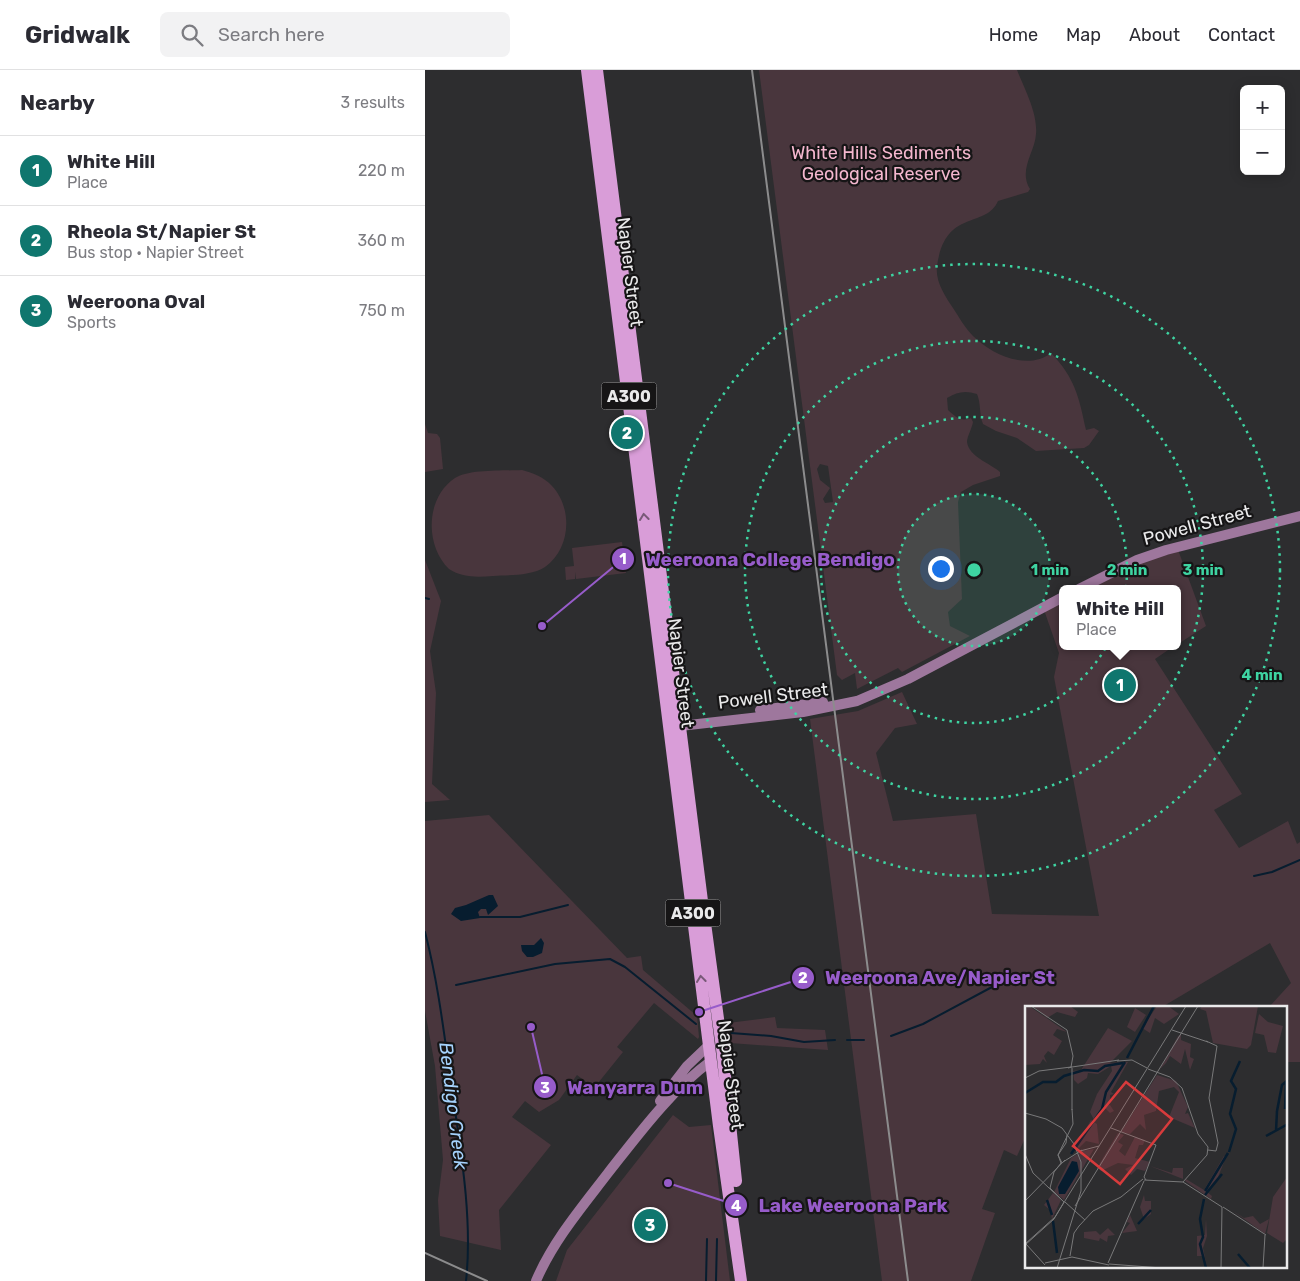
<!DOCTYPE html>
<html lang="en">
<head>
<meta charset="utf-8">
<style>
  body { margin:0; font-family:Rubik,sans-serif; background:#f2f2f3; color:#2b2b33 }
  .controls { position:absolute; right:15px; top:15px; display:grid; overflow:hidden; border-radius:8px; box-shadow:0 2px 12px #0003 }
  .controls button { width:45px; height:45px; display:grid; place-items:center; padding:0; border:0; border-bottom:1px solid #e1e1e2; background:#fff; color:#2b2b33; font:25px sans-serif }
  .you { position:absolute; left:515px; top:498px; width:18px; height:18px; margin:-12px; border:4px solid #fff; border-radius:50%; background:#1a73e8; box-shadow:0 0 0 8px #1a73e833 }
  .badge { display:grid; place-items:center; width:32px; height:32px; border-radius:50%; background:#0f766e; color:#fff; font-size:16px; font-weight:700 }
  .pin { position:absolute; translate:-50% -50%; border:2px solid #fff; box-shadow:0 1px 5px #0006 }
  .popup { position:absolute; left:634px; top:515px; width:122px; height:65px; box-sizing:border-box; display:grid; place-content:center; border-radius:8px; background:#fff; filter:drop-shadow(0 1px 4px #0005); font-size:16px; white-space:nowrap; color:#7c7c81 }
  .popup b { font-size:19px; color:#2b2b33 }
  .popup::after { content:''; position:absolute; left:50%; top:100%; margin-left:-10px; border:10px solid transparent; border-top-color:#fff }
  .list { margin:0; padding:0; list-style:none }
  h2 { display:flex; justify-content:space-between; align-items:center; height:65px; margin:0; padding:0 20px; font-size:21px }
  h2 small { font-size:16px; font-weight:400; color:#7c7c81 }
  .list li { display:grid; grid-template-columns:32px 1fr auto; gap:15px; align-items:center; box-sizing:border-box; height:70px; padding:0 20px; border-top:1px solid #e1e1e2 }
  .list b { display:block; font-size:19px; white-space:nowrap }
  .list p { margin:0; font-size:16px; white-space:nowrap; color:#7c7c81 }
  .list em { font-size:16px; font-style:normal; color:#7c7c81 }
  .icon { flex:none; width:28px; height:28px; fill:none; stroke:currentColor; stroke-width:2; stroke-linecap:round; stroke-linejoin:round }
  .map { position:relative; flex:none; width:875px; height:1211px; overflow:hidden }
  header { display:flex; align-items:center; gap:30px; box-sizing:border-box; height:70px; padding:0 25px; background:#fff; border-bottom:1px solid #e1e1e2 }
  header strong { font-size:24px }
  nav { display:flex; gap:28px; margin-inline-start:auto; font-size:18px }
  .search { width:350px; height:45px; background:#f2f2f3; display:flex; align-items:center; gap:12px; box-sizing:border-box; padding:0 18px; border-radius:8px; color:#7c7c81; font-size:19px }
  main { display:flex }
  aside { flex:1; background:#fff }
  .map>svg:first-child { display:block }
  .green { fill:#49363d; fill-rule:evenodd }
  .water { fill:#071d2f }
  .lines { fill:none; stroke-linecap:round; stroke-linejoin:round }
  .stream { stroke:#071d2f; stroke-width:2 }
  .secondary { stroke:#9e779d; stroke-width:10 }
  .highway { stroke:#d99dd8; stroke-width:12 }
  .rail { stroke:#8c8c8d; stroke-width:2 }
  .oneway { stroke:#785977 }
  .ring { fill:none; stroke:#3ed4a2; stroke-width:2.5; stroke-dasharray:2.5 5 }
  .labels { text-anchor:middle; stroke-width:4.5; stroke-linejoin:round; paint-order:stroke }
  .shield { fill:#161516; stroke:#aaaaab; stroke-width:1 }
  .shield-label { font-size:16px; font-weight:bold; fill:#eaeaeb }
  .park-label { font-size:18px; fill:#f4b7ce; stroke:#161516 }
  .street-label { font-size:18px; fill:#eaeaeb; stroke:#161516 }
  .water-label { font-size:19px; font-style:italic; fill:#a5d2fc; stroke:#161516 }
  .inset-river { fill:none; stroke:#071d2f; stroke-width:2.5 }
  .inset-road { fill:none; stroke:#79797a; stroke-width:1 }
  .view { fill:#d83b3c; fill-opacity:0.15; stroke:#d83b3c; stroke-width:2.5 }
  .inset-edge { fill:none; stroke:#eaeaeb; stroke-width:2.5 }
  .centre { fill:#3ed4a2; stroke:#161516; stroke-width:2.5 }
  .ring-label { font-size:15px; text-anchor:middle; font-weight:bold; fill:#3ed4a2; stroke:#161516; stroke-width:4.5; stroke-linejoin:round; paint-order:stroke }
  .leader { fill:none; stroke:#975cca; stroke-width:2 }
  .callout-dot { fill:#975cca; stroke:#161516; stroke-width:2 }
  .mark-label { font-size:15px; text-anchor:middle; font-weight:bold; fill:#fff }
  .callout-label { font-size:19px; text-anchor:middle; font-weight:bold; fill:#975cca; stroke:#161516; stroke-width:4.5; stroke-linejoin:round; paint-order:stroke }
</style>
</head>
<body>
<header>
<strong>Gridwalk</strong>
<div class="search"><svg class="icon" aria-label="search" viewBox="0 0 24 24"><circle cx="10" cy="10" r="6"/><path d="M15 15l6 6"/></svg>Search here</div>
<nav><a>Home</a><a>Map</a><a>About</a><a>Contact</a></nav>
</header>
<main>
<aside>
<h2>Nearby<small>3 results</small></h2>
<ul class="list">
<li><span class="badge">1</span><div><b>White Hill</b><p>Place</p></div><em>220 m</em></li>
<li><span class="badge">2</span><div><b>Rheola St/Napier St</b><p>Bus stop · Napier Street</p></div><em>360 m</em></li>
<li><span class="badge">3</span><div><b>Weeroona Oval</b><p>Sports</p></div><em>750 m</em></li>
</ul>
</aside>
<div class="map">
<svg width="875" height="1211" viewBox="0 0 875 1211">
  <rect width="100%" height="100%" fill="#2d2d2f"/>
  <path class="green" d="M334 0H592C599 18 613 43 611 64 610 82 593 100 605 119L603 122 573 131C561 159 520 138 512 196 510 211 520 226 528 238 534 247 540 258 548 266 567 285 603 301 626 283 650 308 654 327 661 360L669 358 674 361 664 375 659 378 611 381 592 368 571 361 558 354C554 344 556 333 552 324 540 320 532 322 522 328L523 340C531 347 535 352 546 348L548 352C547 358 542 367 542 372 544 387 565 393 575 402V406L548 415 536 422 533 432 537 529 523 542 525 556 545 566 477 602 473 598 432 619 430 603 417 610 412 605ZM395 394 403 396 408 432 400 433 398 429 405 418 395 410 392 399Z
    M0 354 3 363 12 364 15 368 18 399 0 402Z
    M97 400C108 403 119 407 127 416 148 438 146 479 120 497 106 506 84 505 68 506 53 507 37 508 24 499 0 476 0 428 30 408 45 399 79 401 97 400Z
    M197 472 201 503 151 509 150 502V509L141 510 140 497 149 496 147 478Z
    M752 477 781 556 753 574 752 519H655Z
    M0 490 16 531 5 581 11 623 7 714 25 730 0 732Z
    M637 527 638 576H749L730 589 817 724 789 740 814 778 863 751 872 774 875 772V992H861V937H844L866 913 845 873 737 937H601V1066L592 1086 579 1080 557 1139 570 1143 546 1211H457L385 649 433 641 477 622 492 654 470 658 451 683 468 751 551 744 567 844 674 846 629 607 634 583 618 537Z
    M64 745 202 888 216 886 218 900 272 946 274 967 273 969 229 933 192 977 198 982 169 1018 152 1005 134 1030 114 1042 100 1031 87 1047 126 1075 74 1140 76 1180 15 1166 13 1130 18 1090 10 996 0 941V751Z
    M350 947 352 958 400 960 403 980 305 973 303 953Z
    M248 1045 264 1057 286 1055 305 1211H131L142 1180Z"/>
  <path class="water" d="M64 825H68L73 836 63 845 61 839H56L53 842 55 848 36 851 26 844 30 838 41 835Z
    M116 868 119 873 117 883 108 887H102L97 881 96 875H109Z"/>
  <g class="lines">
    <path class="stream" d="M0 528 4 529
      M829 806 847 802 875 790
      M55 847H95L143 835
      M0 862C13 912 19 963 26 1013 35 1076 48 1148 41 1211
      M31 915 130 894 185 889 200 897 271 954
      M306 963 346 966 379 972 410 970
      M466 966 498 954 567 917
      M422 970H439
      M281 1211 282 1169
      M291 1211 292 1169"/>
    <path class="secondary" d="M654 519 712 490 741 480 875 446
      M335 640 398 632
      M255 656 378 642 432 631 483 609 638 527
      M235 1031 262 996 284 975
      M111 1211C128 1171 157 1137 183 1103 213 1065 246 1020 286 991"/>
    <path class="highway" d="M162 0 294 1056 316 1211
      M172 0 277 831 297 978 311 1111"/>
    <path class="rail" d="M327 0 483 1211
      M0 1183 62 1211"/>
  </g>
  <defs><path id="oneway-chevron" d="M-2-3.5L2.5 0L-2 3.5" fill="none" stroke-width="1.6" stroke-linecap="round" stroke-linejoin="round" transform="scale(1.25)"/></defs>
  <g class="oneway">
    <use href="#oneway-chevron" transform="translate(219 447) rotate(-97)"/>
    <use href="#oneway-chevron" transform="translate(276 909) rotate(-97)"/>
  </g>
  <circle cx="549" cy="500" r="76" fill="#3ed4a2" fill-opacity=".12"/>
  <g class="ring">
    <circle cx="549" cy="500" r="76"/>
    <circle cx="549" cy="500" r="153"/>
    <circle cx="549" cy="500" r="229"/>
    <circle cx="549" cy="500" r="306"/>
  </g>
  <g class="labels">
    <g class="shield">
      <rect x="176.5" y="312.5" width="55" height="27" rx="4"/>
      <rect x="240.5" y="829.5" width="55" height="27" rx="4"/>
    </g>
    <g class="shield-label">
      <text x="204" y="332">A300</text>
      <text x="268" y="849">A300</text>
    </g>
    <g class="park-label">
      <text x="456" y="89">White Hills Sediments<tspan x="456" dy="21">Geological Reserve</tspan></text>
    </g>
    <g class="street-label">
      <text transform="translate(205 202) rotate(83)" y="6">Napier Street</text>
      <text transform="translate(772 455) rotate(-15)" y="6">Powell Street</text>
      <text transform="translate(256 603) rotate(83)" y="6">Napier Street</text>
      <text transform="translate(348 626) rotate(-7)" y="6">Powell Street</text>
      <text transform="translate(306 1005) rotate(83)" y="6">Napier Street</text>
    </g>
    <g class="water-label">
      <text transform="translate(29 1036) rotate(83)" y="7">Bendigo Creek</text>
    </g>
  </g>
  <g transform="translate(600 936)">
    <rect width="262" height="262" fill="#2d2d2f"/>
    <path d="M4 0 42 26 32 23 28 29 37 35 29 49 23 45 19 50 22 57 18 53 15 58 0 59V3ZM8 0H45L53 6 50 11 32 6 22 12ZM132 0H143L154 8 139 18 130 12 125 27 117 22ZM177 0H233L226 39 222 43 188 37 181 5 175 3ZM110 2 121 9 110 26 102 21ZM234 8 243 16 258 20 251 47 243 46 239 29 230 27ZM83 22 107 35 85 57 103 56 86 86 89 88 85 89V96L80 100 85 99 89 105 85 107 80 102 70 116 65 106 72 88 87 65 86 60 73 68 63 67 62 72 53 78 49 74 48 65 56 64ZM156 29V34L166 38 165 51 169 53 165 64 160 43 156 58 145 50 141 57 135 63 153 30ZM132 69 151 75 163 101 160 108 163 107 170 122 144 111 154 86 149 81 134 85 131 105 119 109 121 124 115 118 105 128 96 126ZM66 114 72 118 74 138 61 135 54 142 51 139ZM93 127 99 129 93 136 98 139 94 145 100 150 110 131 120 134 118 139H114L110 152 125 156 120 165 112 163 106 169 100 163 108 159 93 157 76 165 72 162ZM69 143 39 194 29 186 46 152 57 145ZM199 150 201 151 193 171 181 185 187 190 186 193 160 175 161 173 179 184ZM125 160 147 167 148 162H158V173ZM262 171V233L258 237 242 227 248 191ZM28 187 36 194 27 213 25 204 19 199ZM119 189 120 195H126V208L119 213 115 201ZM208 205 219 212 228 210 235 218 244 213 240 228ZM105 209 112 225 97 227 105 217 102 216ZM181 213 182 230 178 242 182 262 179 250H172V230L180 229ZM83 222 90 229 83 230 82 236 75 232 74 235 59 232V226L71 225 75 229Z" fill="#49363d"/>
    <path d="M47 155 52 156 54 165 40 188H34L33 181Z" fill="#071d2f"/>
    <path class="inset-river" d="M102 52 129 0M0 87 18 76H31L39 70 59 64 73 65 80 60 98 57M260 103 261 77M252 105 257 79 263 74M251 125 252 105M241 130 263 118M204 146 211 123 205 108 211 83 206 75 215 55M46 148 77 103 81 86 100 56M180 185 203 147M180 189 197 168M179 193 175 213 178 231 175 238 181 262M22 194 27 209M28 215 32 247M113 218 126 204M213 248 225 262"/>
    <path class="inset-road" d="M6 0 42 24 48 50 46 61M147 24 183 36M181 35 192 40 184 92 193 137 191 145 183 144M92 55 107 54 122 62M47 61 94 54M47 62V104M123 63 145 71 157 82 173 128 183 141 182 149 158 176 197 201 196 262M0 72 14 65 46 61H47L43 62M0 107 21 113 37 122 49 138 56 156V185L32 262M86 122 131 139 119 171 121 174M55 145 74 140M0 148 8 167 39 196M38 156 57 144M37 157 33 149 48 118 47 103M119 174 158 176M0 195 40 154M40 196 60 214M50 200 173 0M198 201 241 229M0 238 30 211 161 0M1 238 20 259M0 239 29 213 39 196 25 182 29 166 36 157 33 149 41 137 42 129M45 250 49 227 54 220 68 205 96 191 118 173M20 257 47 251 84 259M83 257 119 175M84 258 137 262M238 262 240 229"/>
    <path class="view" d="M101 76 147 113 95 178 48 140Z"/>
    <rect width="262" height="262" class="inset-edge"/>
  </g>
  <circle cx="549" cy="500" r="8" class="centre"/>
  <g class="ring-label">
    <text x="625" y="505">1 min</text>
    <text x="702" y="505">2 min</text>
    <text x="778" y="505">3 min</text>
    <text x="837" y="610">4 min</text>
  </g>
  <path class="leader" d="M117 556L198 489M274 942L378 908M106 957L120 1017M243 1113L311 1135"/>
  <g class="callout-dot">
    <circle cx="117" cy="556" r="5"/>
    <circle cx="274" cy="942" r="5"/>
    <circle cx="106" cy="957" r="5"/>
    <circle cx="243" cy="1113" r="5"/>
    <circle cx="198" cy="489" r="12"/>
    <circle cx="378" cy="908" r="12"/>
    <circle cx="120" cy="1017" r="12"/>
    <circle cx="311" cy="1135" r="12"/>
  </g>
  <g class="mark-label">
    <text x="198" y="494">1</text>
    <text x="378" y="913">2</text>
    <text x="120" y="1023">3</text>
    <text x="311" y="1141">4</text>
  </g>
  <g class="callout-label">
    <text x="345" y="496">Weeroona College Bendigo</text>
    <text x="515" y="914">Weeroona Ave/Napier St</text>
    <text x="210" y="1024">Wanyarra Dum</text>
    <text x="428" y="1142">Lake Weeroona Park</text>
  </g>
</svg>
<div class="controls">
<button>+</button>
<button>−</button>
</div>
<div class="you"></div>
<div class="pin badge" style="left:695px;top:615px">1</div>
<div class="popup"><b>White Hill</b>Place</div>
<div class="pin badge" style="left:202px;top:363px">2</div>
<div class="pin badge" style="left:225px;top:1155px">3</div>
</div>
</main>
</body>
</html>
